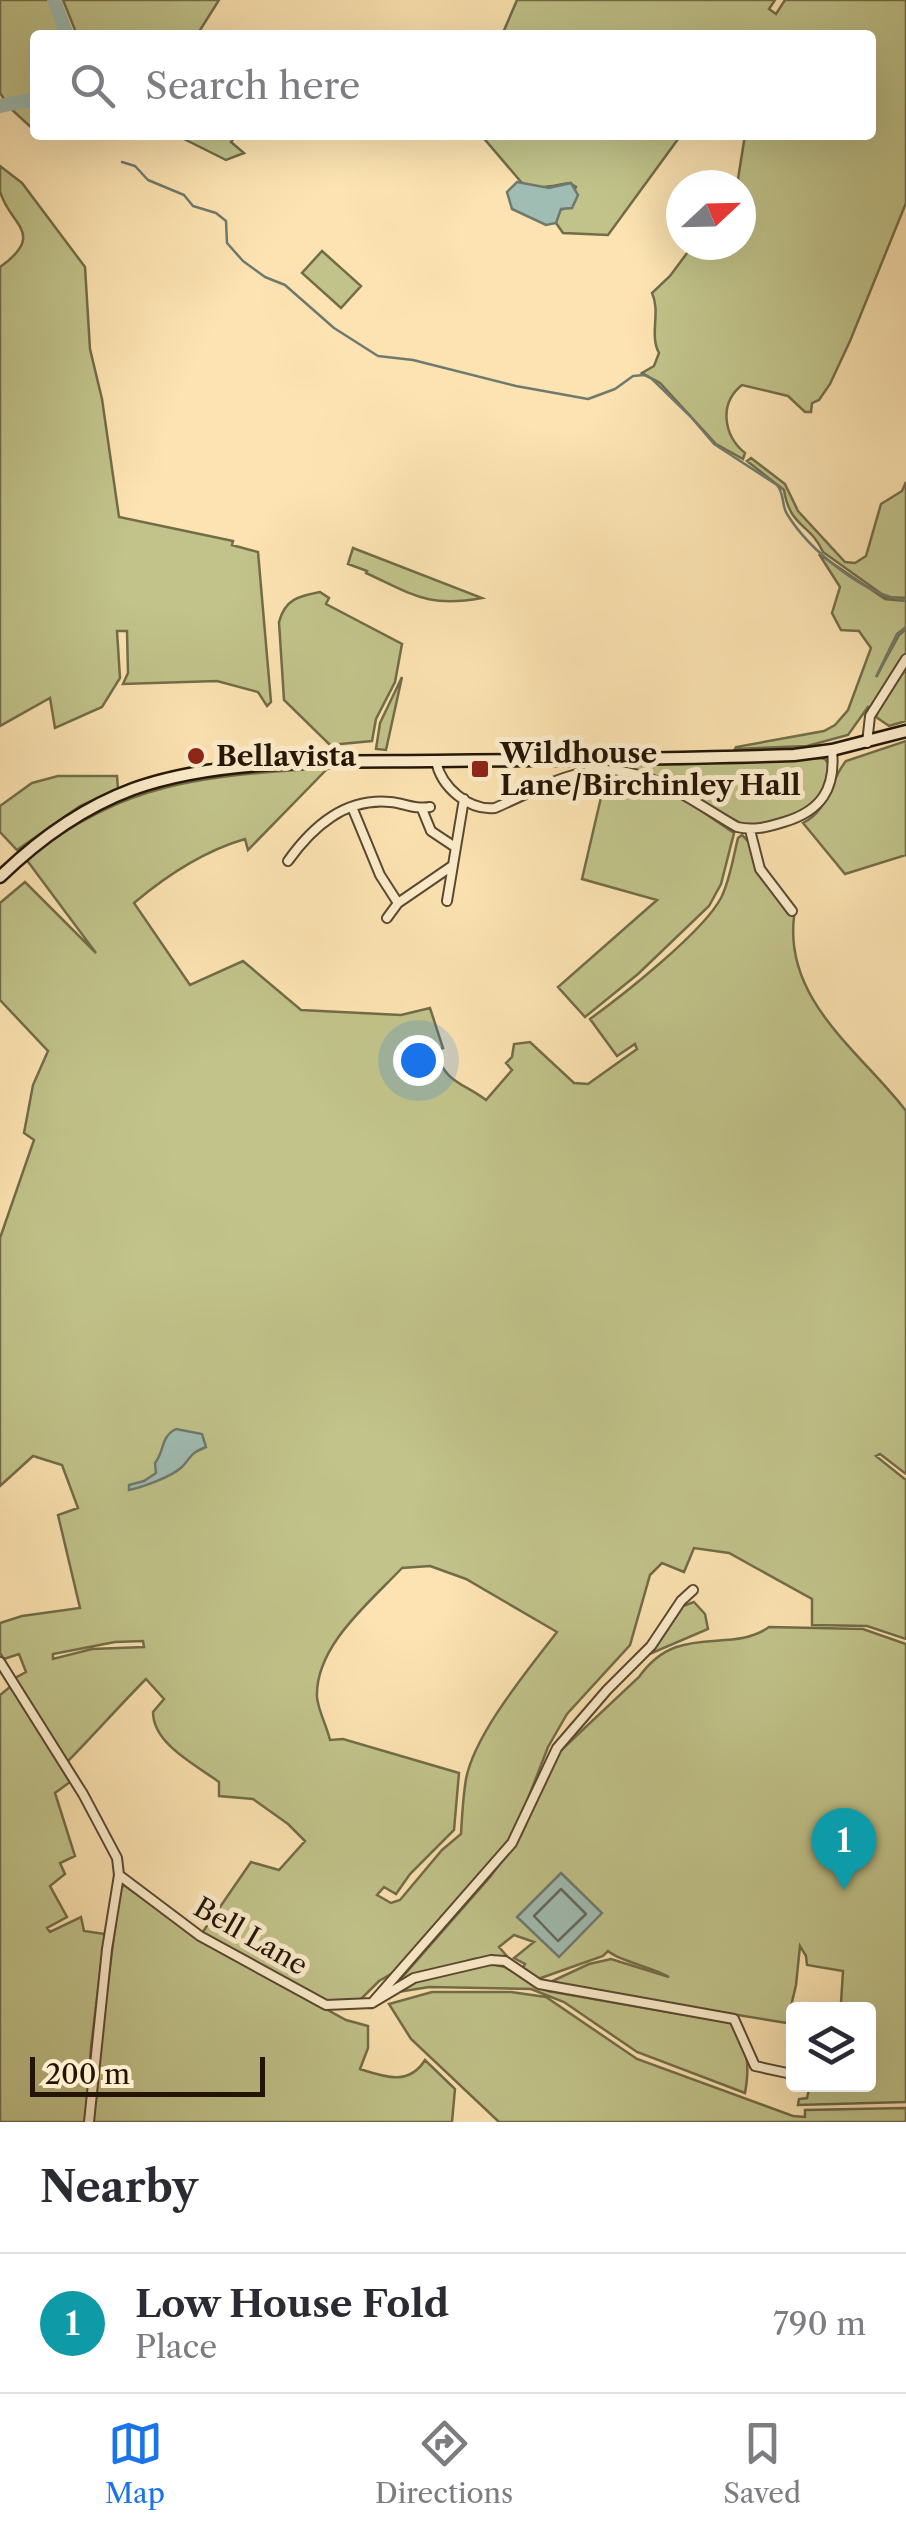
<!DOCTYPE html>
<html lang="en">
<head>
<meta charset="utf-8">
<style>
  body { margin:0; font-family:"Libre Caslon Text",serif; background:#f2f2f3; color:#2b2b33 }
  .controls { position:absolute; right:30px; bottom:30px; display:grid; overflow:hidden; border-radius:10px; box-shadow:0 10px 40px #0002 }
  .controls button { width:90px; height:90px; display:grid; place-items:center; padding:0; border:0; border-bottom:2px solid #e1e1e2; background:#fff; color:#2b2b33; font:50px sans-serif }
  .compass { position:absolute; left:666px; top:170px; width:90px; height:90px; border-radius:50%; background:#fff; box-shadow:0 10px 40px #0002; rotate:68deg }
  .scale { position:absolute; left:30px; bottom:25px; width:235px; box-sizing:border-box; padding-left:10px; border:5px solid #231506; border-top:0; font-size:28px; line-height:35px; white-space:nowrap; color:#231506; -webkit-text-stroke:8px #fdedcc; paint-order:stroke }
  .you { position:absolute; left:418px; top:1060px; width:35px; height:35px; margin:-25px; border:8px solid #fff; border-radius:50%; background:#1a73e8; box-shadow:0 0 0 15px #1a73e833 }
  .badge { display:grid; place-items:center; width:65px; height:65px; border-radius:50%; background:#1a73e8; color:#fff; font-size:32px; font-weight:700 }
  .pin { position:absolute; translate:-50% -82px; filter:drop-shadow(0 2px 5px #0008) }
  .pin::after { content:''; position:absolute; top:52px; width:35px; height:30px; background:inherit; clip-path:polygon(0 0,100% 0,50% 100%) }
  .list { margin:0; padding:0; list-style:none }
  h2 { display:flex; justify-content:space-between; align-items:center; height:130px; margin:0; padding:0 40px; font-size:42px }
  h2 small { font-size:32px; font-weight:400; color:#7c7c81 }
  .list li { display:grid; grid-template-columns:65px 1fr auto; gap:30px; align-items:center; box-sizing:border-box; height:140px; padding:0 40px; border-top:2px solid #e1e1e2 }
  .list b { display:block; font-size:38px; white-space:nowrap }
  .list p { margin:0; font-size:32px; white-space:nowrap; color:#7c7c81 }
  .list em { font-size:32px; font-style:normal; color:#7c7c81 }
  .icon { flex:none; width:55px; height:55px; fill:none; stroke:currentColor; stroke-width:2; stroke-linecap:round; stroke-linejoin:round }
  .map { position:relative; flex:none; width:906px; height:2122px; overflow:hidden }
  .search { position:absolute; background:#fff; box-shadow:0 10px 40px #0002; left:30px; right:30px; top:30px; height:110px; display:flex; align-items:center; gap:25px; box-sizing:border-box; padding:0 35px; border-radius:10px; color:#7c7c81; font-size:38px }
  .sheet { height:270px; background:#fff }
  nav { display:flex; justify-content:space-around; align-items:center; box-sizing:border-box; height:140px; border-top:2px solid #e1e1e2; background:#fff; font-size:28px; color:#7c7c81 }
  nav a { display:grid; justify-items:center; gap:5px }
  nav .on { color:#1a73e8 }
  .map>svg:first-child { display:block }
  .green { fill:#c1c38a; stroke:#726c48; stroke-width:2.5; fill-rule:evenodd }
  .water { fill:#a0bdb3; stroke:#6e7a6e; stroke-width:2.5 }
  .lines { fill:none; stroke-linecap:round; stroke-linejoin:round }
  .shore { stroke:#62695c; stroke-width:2.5 }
  .stream { stroke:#6e7a6e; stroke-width:2.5 }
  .river { stroke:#a0bdb3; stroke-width:14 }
  .street-casing { stroke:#594831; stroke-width:12 }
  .secondary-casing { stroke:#231506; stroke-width:15 }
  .street { stroke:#fdedcc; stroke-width:8 }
  .secondary { stroke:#fdedcc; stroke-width:10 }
  .poi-dot { fill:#8f2418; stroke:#fdedcc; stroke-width:4 }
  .labels { text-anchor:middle; stroke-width:10; stroke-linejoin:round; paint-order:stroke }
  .poi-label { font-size:28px; font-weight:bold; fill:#231506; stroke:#fdedcc; text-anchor:start }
  .street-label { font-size:28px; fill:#231506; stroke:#fdedcc }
</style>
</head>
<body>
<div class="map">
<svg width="906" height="2122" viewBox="0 0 906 2122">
  <rect width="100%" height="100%" fill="#fce3b1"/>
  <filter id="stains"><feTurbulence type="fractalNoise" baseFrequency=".002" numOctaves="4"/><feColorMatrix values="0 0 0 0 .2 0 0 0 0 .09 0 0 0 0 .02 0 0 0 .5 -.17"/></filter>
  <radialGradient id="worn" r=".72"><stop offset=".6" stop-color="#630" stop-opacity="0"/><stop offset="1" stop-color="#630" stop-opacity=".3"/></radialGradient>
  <path class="green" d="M0 0H50L64 35H35V97L6 102 0 93Z
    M63 0H219L197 35H77Z
    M517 0H775L769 9 776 14 785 0H906V203L850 341 830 384 819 400 812 403 811 412H805L788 396 742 385C718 404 724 436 745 453L743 459 716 444 660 383 642 373 654 366 659 353C649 335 661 312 652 293L670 276 693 245H741V185L738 179 745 135H871V35H502Z
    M35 103V131L10 108Z
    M176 135H236L231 142 244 153 226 160Z
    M481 135H681L608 235 563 233 556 223 558 211 565 208 576 187 570 183C553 185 539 191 522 183Z
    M0 166 22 183 85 267 90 349 102 399 119 517 233 541 232 545 258 552 271 702 267 706 258 692 217 681 123 684 128 673 127 631H117L120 678 102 707 55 728 50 698 0 726V267C48 233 8 224 0 191 0 184 0 174 0 166Z
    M322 251 361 286 341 308 302 273Z
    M751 458 785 484 798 511 845 562 855 563 866 556 881 504 902 491 906 482V598L886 597 823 552C811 524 790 528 784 490L747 461Z
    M353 548 482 598C428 608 414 595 366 573L367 571 348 564Z
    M819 554 885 599 906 601V627L897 634 876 677 899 635 906 629V658L872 708 868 707 848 735 807 746 735 749 736 747 824 731 835 725 848 710 871 648 859 631 841 630 832 613 840 587Z
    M320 592 329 598 326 604 402 644 395 682 376 719 372 741 330 745 284 700 279 622C285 599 299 596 320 592Z
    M906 668V721L889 726 876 717 878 710Z
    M402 677 386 750 376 749 380 723Z
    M906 741V855L845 874 803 823C830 809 828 783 846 761Z
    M820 758 825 759 830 766C827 779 823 794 814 804 799 820 764 826 744 825L662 780 632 770V764Z
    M328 768 248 850 245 839C204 851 167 875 134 903L190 985 243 961 301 1010 401 1015 430 1008 443 1048 435 1052C447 1084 462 1082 486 1100L512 1070 506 1063 512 1057 514 1044 530 1042 574 1083 588 1084 637 1049 635 1044 617 1056 590 1019C623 995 703 932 721 898 730 880 733 858 738 838L742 835 753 846 756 871 794 917C784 1001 861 1052 906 1111V1474L880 1454 876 1456 906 1480V1639L867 1626 812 1625V1599L729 1553 694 1548 684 1572 662 1563 650 1575 630 1645 567 1714 548 1747 512 1840 398 1970 379 1981 361 1999 326 2001 202 1933 251 1862 279 1870 305 1841 288 1824 253 1799 219 1796V1782C196 1765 153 1744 153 1712L164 1699 146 1679C119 1706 91 1738 66 1763L15 1678 26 1672 19 1654 4 1659 0 1653V1623L22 1616 80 1608 58 1515 78 1508 62 1465 33 1456 0 1486V1238L34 1140 24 1133 33 1085 48 1051 0 1000V903L25 882 96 953 26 859C127 780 205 776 328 768ZM430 1566 466 1579 557 1632C528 1670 475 1733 466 1779 463 1797 462 1816 461 1834L442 1850 400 1900 391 1903 377 1895 384 1887 396 1894 410 1874 454 1830 459 1773 343 1739 330 1740C326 1724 318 1710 317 1697 315 1646 370 1602 402 1568ZM115 1642 143 1641 144 1647 92 1649 53 1659V1654Z
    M627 775 666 787 734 833 721 884 709 906 638 974 585 1017 558 987 657 900 582 879 606 776Z
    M58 776H117L118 789 80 806 17 850 0 832V806L32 783Z
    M694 1602 705 1614 708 1629 652 1653 683 1606Z
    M769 1627 863 1629 906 1644V2102L798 2105 799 2099 807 2098 810 2085 868 2084V2010L846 2009 841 2003 843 1971 807 1965 806 1956 800 1946 796 1985 787 2023 546 1984 589 1964 611 1959 669 1977C652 1967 619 1961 608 1951L603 1956 538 1979 522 1969 525 1964 514 1958 534 1942 514 1935 499 1947 506 1955 474 1959 398 1982 490 1877 521 1835 557 1754 639 1677C678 1621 730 1655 769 1627Z
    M11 1686 70 1782 55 1793 75 1856 60 1863 65 1874 50 1886 67 1917 47 1928 50 1932 81 1917 84 1931 105 1934 91 2047 86 2122H0V1695Z
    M124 1885 195 1937 346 2020 368 2026V2048L360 2069C385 2077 409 2086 425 2060L455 2089 452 2122H94L93 2097 120 1889Z
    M487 1963 505 1967 548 1991 732 2023C748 2047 750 2065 745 2093L637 2052 564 2002 531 1989 429 1987 398 1992 417 1981Z
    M432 1992H511L546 1997 637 2059 793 2116 805 2117V2110L906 2108V2122H499L411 2039 389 2004Z"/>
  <path class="water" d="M517 182 549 188 571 183 578 195 572 208 561 209 556 223 546 225 512 209 507 192Z
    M176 1429 202 1434 206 1447C189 1454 193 1455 182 1467 171 1477 143 1487 129 1490V1485L144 1481 156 1473 155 1463C165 1451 160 1437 176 1429Z
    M561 1873 602 1913 559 1957 517 1917Z"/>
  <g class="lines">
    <path class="shore" d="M561 1889 586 1914 558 1941 534 1916Z"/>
    <path class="stream" d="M122 162 135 166 148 180 184 195 193 206 216 213 226 221 227 243 243 261 265 277 285 285 334 328 378 356 413 360 516 386 588 399 615 389 633 376 644 375 652 379 691 417 714 444 777 485C785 495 781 504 787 514 809 550 865 596 906 600
      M877 676 898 634 906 628"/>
    <path class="river" d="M54 0 67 35
      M0 106 35 99"/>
    <defs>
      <path id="street" d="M867 743 870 716 906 659
        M436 761C441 787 469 811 495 808 523 796 551 780 581 773 639 758 690 800 737 827 753 831 768 827 784 822 821 811 836 789 832 750
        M352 807 380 875 398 903
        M422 809 431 831 455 847
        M750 830 760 869 792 911
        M288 861C313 826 345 798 390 802 404 803 415 810 430 807
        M447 901 464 799
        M387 918 398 903 452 866
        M693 1590 681 1601 651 1646 607 1690 557 1748 512 1843 372 2003 414 1978 491 1960 505 1961 539 1984 734 2019 755 2066 787 2073
        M0 1662 83 1794 117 1858 119 1875 107 1949 89 2122
        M119 1875 200 1936 326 2005 372 2003"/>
      <path id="secondary" d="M0 877C39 839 82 808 133 789 222 757 341 762 435 761 555 760 674 759 794 755L832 750 906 731"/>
    </defs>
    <use href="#street" class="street-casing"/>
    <use href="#secondary" class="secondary-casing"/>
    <use href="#street" class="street"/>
    <use href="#secondary" class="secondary"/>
  </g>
  <g class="poi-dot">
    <circle cx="196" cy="756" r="10"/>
    <rect x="470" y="759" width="20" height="20" rx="5"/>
  </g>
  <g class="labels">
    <g class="poi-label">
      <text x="500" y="763">Wildhouse<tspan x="500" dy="32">Lane/Birchinley Hall</tspan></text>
      <text x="216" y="766">Bellavista</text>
    </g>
    <g class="street-label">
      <text transform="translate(251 1936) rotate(30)" y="10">Bell Lane</text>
    </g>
  </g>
  <rect width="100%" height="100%" filter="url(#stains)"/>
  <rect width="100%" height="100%" fill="url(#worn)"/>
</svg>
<div class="controls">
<button><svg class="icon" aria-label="layers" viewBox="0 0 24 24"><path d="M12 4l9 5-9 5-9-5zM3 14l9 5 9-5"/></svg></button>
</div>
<svg class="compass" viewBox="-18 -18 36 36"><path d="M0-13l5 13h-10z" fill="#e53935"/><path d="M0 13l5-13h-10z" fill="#7c7c81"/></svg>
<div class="scale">200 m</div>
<div class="you"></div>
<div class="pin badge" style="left:844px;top:1890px;background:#0f9aa8">1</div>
<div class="search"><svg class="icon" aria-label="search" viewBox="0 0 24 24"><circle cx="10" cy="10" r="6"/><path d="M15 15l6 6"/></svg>Search here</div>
</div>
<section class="sheet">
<h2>Nearby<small></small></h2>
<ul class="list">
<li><span class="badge" style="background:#0f9aa8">1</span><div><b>Low House Fold</b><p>Place</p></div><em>790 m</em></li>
</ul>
</section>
<nav>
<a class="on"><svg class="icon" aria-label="map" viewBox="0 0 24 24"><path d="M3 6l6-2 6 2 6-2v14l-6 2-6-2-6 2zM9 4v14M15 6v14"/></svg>Map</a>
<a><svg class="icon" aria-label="directions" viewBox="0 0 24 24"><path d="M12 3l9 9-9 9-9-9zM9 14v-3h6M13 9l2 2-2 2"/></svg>Directions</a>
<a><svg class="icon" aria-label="saved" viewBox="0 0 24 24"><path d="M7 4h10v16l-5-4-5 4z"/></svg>Saved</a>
</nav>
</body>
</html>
